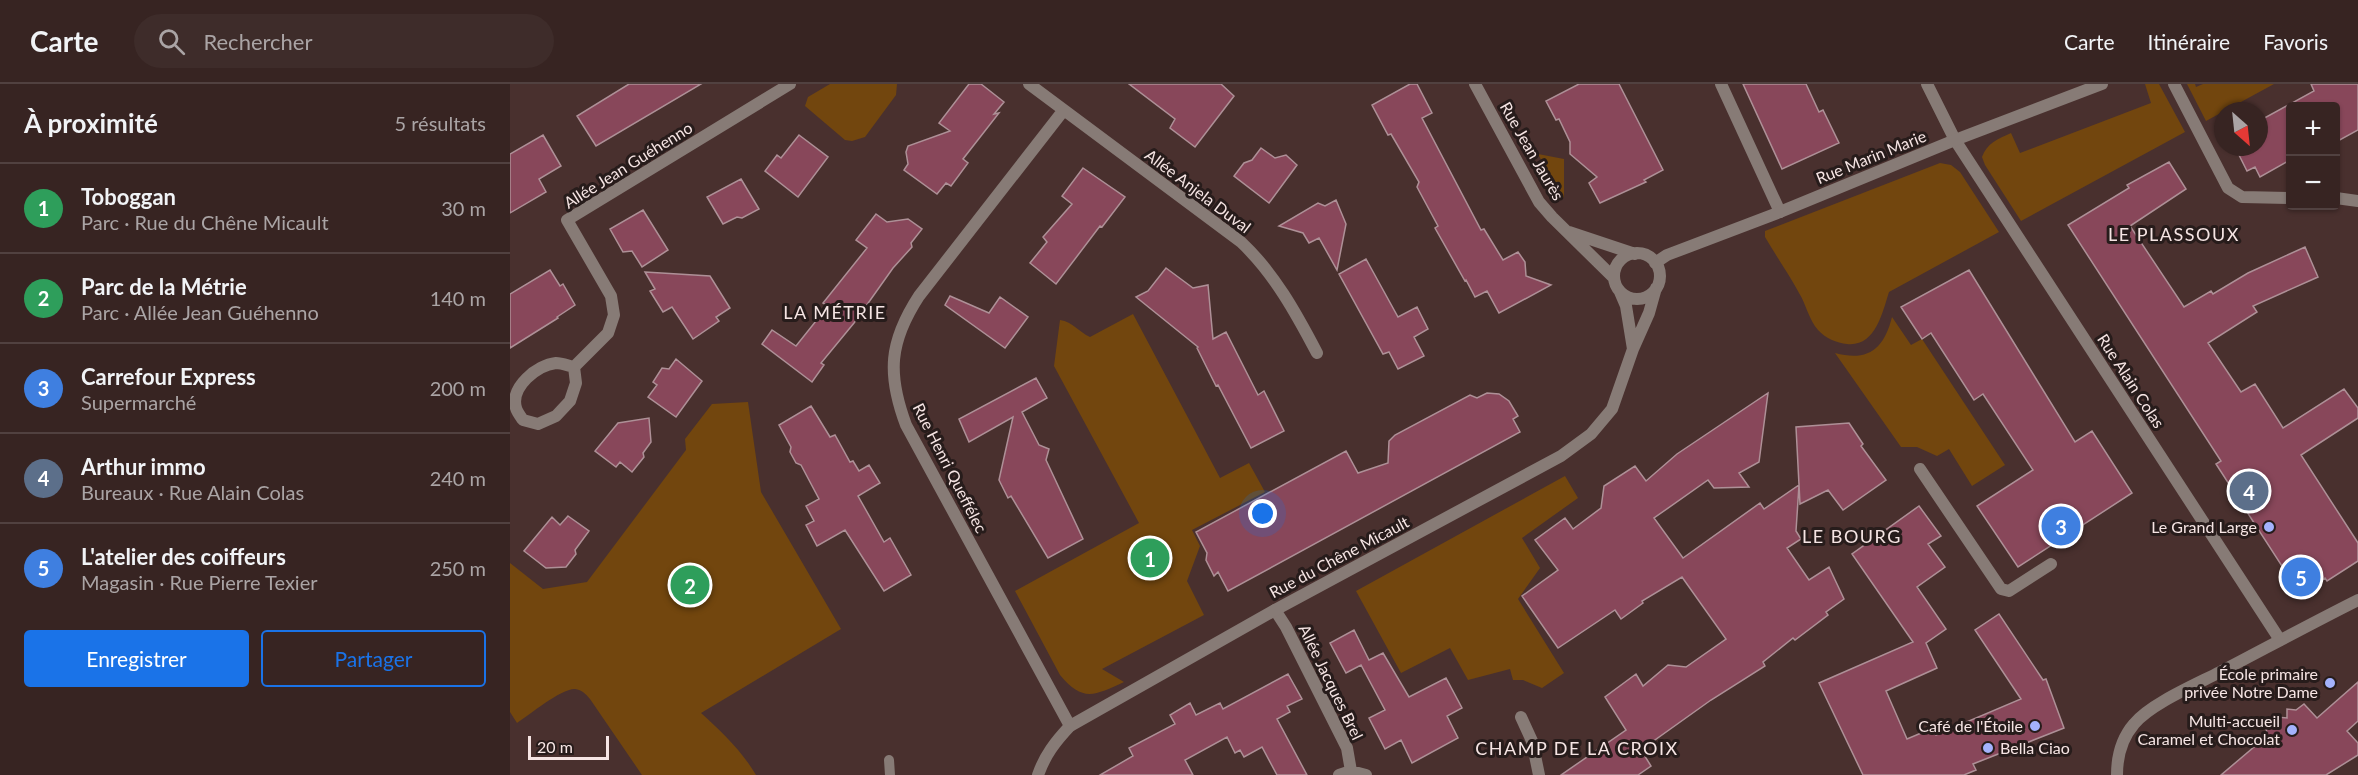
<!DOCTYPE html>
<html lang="fr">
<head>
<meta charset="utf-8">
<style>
  body { margin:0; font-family:Lato,sans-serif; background:#3e2c2a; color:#f1f3f6 }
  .controls { position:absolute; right:18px; top:18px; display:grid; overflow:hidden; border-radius:6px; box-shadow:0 2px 4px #0004 }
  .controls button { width:54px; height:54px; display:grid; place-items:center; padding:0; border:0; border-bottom:2px solid #514140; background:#372422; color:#f1f3f6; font:30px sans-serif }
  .compass { position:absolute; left:1704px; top:18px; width:54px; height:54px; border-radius:50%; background:#372422; box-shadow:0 2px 4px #0004; rotate:153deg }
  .scale { position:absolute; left:18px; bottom:15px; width:81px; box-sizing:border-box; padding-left:6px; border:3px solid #f6e5e4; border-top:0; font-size:16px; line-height:21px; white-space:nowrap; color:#f6e5e4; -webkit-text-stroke:4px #271c1b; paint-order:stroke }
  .you { position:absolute; left:753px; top:430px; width:21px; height:21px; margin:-15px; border:4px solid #fff; border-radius:50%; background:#1a73e8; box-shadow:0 0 0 9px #1a73e833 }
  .badge { display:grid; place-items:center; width:39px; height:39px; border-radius:50%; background:#1a73e8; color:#fff; font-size:20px; font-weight:700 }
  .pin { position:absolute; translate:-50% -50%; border:3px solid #fff; box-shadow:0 2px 6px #0006 }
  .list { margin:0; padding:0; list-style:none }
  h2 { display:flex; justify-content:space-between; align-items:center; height:78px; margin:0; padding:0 24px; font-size:26px }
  h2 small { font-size:20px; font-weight:400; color:#aaa4a5 }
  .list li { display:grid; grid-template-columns:39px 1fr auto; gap:18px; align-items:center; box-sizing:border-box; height:90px; padding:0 24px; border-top:2px solid #514140 }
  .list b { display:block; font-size:22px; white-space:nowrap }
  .list p { margin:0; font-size:20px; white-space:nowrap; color:#aaa4a5 }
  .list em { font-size:20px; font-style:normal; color:#aaa4a5 }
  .actions { display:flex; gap:12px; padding:18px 24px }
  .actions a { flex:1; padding:14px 0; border:2px solid #1a73e8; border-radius:6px; text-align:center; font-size:21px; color:#1a73e8 }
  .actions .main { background:#1a73e8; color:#fff }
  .icon { flex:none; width:33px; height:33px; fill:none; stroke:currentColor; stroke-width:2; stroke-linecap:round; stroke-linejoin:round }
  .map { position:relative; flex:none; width:1848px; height:691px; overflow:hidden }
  header { display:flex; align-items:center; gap:36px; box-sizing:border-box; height:84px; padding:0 30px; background:#372422; border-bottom:2px solid #514140 }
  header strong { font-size:28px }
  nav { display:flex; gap:33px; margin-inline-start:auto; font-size:21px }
  .search { width:420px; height:54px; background:#3e2c2a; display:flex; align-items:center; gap:15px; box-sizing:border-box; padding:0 21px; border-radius:33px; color:#aaa4a5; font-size:22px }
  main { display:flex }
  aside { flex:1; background:#372422 }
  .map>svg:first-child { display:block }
  .green { fill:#72460e }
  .building { fill:#88475a; stroke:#ae9097; stroke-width:1.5 }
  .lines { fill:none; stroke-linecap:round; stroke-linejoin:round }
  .service { stroke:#877b76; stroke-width:10 }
  .minor { stroke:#877b76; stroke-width:12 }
  .tertiary { stroke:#877b76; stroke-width:12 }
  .poi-dot { fill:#a4b2fc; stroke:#271c1b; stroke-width:2 }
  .labels { text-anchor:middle; stroke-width:6; stroke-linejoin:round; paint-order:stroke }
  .street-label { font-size:16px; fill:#f6e5e4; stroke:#271c1b }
  .poi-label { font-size:16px; fill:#f6e5e4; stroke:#271c1b; text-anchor:end }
  .neighbourhood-label { font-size:18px; letter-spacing:1.5px; fill:#f6e5e4; stroke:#271c1b }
</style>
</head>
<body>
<header>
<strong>Carte</strong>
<div class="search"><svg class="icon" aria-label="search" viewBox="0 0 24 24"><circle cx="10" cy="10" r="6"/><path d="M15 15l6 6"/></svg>Rechercher</div>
<nav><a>Carte</a><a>Itinéraire</a><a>Favoris</a></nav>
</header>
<main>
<aside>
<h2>À proximité<small>5 résultats</small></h2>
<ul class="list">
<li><span class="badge" style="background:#2e9e5b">1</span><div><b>Toboggan</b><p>Parc · Rue du Chêne Micault</p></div><em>30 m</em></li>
<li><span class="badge" style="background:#2e9e5b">2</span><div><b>Parc de la Métrie</b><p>Parc · Allée Jean Guéhenno</p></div><em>140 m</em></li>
<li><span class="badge" style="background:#3f7fe0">3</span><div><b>Carrefour Express</b><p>Supermarché</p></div><em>200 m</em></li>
<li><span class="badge" style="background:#5c6f8a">4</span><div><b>Arthur immo</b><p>Bureaux · Rue Alain Colas</p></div><em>240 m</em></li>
<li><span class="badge" style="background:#3f7fe0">5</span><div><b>L'atelier des coiffeurs</b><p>Magasin · Rue Pierre Texier</p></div><em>250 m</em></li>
</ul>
<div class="actions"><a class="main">Enregistrer</a><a>Partager</a></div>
</aside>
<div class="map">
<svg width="1848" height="691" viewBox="0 0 1848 691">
  <rect width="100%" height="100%" fill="#49302e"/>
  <path class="green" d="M320 0H387L386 11 355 53 342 57 335 56 295 22 298 13Z
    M1635 0H1649L1675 48 1511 137 1475 81 1472 73C1477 59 1488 55 1501 49L1510 69 1641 19Z
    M1677 0H1685L1686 3 1693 0H1764L1696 37Z
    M1028 70 1054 75V114L1047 106Z
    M1430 79 1441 81 1450 88 1489 148 1379 208C1372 230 1365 263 1337 260 1327 259 1315 254 1308 246 1299 236 1296 220 1289 209 1279 190 1266 172 1255 153V147Z
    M623 230 710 394 739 379 755 408 682 446 690 462 677 497 694 531 592 585 614 598C585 611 573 619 550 591L505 507 629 439 544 282 550 236C563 238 569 248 580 253Z
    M1382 233 1401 261 1412 255 1495 381 1462 402 1439 365 1427 372 1407 363H1391L1325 269C1358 278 1374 265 1382 233Z
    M238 318 251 408 331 545 191 629C211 647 232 667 246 691H132L80 615C76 610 72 606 65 605 52 604 19 631 7 639L0 628V479L33 505 77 498 176 366 175 355 202 320Z
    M1055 392 1068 414 1012 454 1030 484 1008 515 1054 589 1032 604 1013 596H1003L1000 585 958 596 940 564 891 589 846 507Z"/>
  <path class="building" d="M119 0H191L86 62 67 32Z
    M459 0H471L494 18 484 30 489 29 453 75 458 79 441 102 436 99 427 110 394 86 398 80 396 68 398 62 440 47 429 39Z
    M619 0H711L724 12 685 63 660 44 665 35Z
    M900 0H907L922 29 912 34 971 146 974 145 993 176 1008 168 1015 178 1016 192 1041 201 989 229 977 207 965 213 956 196 955 197 925 144 928 142 907 103 909 98 881 50 878 51 862 21Z
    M1069 0H1109L1153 86 1134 96 1136 98 1090 119 1079 99 1087 93 1060 70V58L1049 35 1046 36 1036 17Z
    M1233 0H1296L1309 28 1313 26 1329 59 1272 85Z
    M1801 0H1848V46L1826 58V22H1780V76L1750 93 1745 83 1737 87 1725 63H1749V37L1804 7Z
    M33 51 51 82 29 95 36 108 0 129V70Z
    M289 51 318 73 288 113 255 87 267 71 271 74Z
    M751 64 765 74 776 71 787 81 759 119 724 92 734 79 742 76Z
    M1659 78 1676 105 1620 142 1674 223 1701 207 1703 210 1738 189 1795 163 1808 193 1743 222 1747 228 1698 259 1731 308 1745 300 1773 344 1834 305 1848 324V334L1791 371 1848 459V477L1817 497 1815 494 1790 510 1706 380 1711 377 1558 141 1619 104 1617 101Z
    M573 84 615 113 592 143 590 142 546 200 520 179 537 158 533 153 562 120 552 112Z
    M231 95 249 125 232 134 227 133 213 140 197 113Z
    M826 116 836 140 827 186 809 154 799 159 793 149 769 142 808 119 815 122Z
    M133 126 158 166 132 183 122 167 113 168 100 145Z
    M366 130 377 138 398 135 412 145 401 159 402 163 383 184 344 239 311 279 314 281 302 298 252 260 262 246 286 262 318 222 313 219 357 164 346 156Z
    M856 175 888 233 907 223 918 245 904 253 914 272 888 285 879 268 873 270 829 190Z
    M656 184 683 204 698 201 703 255 716 248 748 311 754 307 774 347 741 364 708 301 706 302 687 264 688 263 626 213 638 207Z
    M40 186 50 202 53 200 65 221 47 233 48 234 0 264V210Z
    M1459 186 1565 358 1582 347 1622 409 1508 483 1467 422 1523 386 1473 310 1464 316 1421 249 1412 255 1391 223Z
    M135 188 200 192 220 224 206 233 209 237 183 255 162 223 153 228 140 207 145 205Z
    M440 212 479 229 490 213 518 233 495 264 435 221Z
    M166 275 192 297 166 333 138 313 147 301 143 298 152 284 159 285Z
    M526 294 537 314 512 328 529 361 539 365 536 376 573 455 538 474 501 412 498 414 489 396 503 333 459 358 449 335Z
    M977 309 989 310 999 317 1008 332 1003 335 1010 348 718 507 708 488 704 492 696 476 697 469 686 448 836 367 848 389 878 379 879 357 885 351 960 311 967 314Z
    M1258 309 1249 378 1229 389 1239 403 1204 404 1198 396 1144 434 1173 474 1250 419 1254 425 1289 401 1286 447 1291 455 1277 464 1299 496 1319 483 1334 515 1316 528 1318 531 1285 556 1283 554 1253 578 1255 582 1201 616 1131 666 1141 682 1128 691H1051L1116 646 1095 613 1126 590 1133 602 1158 581 1176 583 1216 555 1172 493 1132 517 1133 519 1111 535 1105 526 1048 564 1012 512 1048 486 1025 456 1055 434 1063 445 1091 424 1094 402 1125 382 1136 397 1167 370Z
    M301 322 320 353 325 351 340 378 343 377 349 387 359 381 370 399 348 412 374 458 380 454 401 491 374 507 335 446 307 462 296 441 304 437 296 422 309 415 291 381 286 379 280 368 281 363 269 341Z
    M139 334 141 358 133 369 134 373 122 388 110 378 106 383 85 367 108 339Z
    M1339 339 1353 360 1351 362 1376 396 1333 426 1318 406 1290 420 1286 343Z
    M1409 422 1431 452 1418 460 1435 483 1407 503 1436 545 1416 559 1427 584 1376 607 1397 655 1423 644 1426 651 1511 615 1465 546 1489 530 1533 596 1536 595 1554 644 1463 680 1466 686 1454 691H1353L1309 599 1403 558 1342 470Z
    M58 432 79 447 65 466 66 470 56 483 36 484 14 467 42 433 50 441Z
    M844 546 859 576 873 569 899 613 936 594 952 624 937 632 948 654 902 679 891 656 875 665 859 634 875 626 851 581 836 589 820 559Z
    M778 590 792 615 777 622 780 628 767 635 797 691H767L752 663 734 673 730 666 725 669 717 653 675 676 683 691H590L623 672 619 664 665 640 660 631 680 619 686 631 710 619 713 625Z
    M1848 598V637L1837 647 1848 659V671L1816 691H1711L1757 652 1756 642 1767 643V633L1777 634V625L1786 626 1794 620 1807 634Z"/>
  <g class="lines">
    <path class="service" d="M379 676 380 691"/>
    <path class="minor" d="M519 0 731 158C764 189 786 229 807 269
      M1211 0 1270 128
      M1417 0 1445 56 1770 556
      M1664 0 1718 104 1732 113 1780 114
      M553 27 409 212C379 258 377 290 396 341L560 642
      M1826 114 1848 117
      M64 283C59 282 52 279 46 279 27 281 0 303 6 324 7 328 11 333 13 336L28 340 46 332 60 317 66 299 64 283 98 249 104 231 101 212 57 136 280 0
      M1410 385 1491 505 1499 507 1541 480
      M765 526 776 543 837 664 841 687
      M1011 633 1022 657 1029 691
      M829 691 841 687 856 691"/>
    <path class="tertiary" d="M965 0 1029 118 1042 133 1104 194
      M1059 148 1125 170
      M1104 192a23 23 0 1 1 46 0a23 23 0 1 1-46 0Z
      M1145 179 1157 171 1270 128 1445 56 1592 0
      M1110 208 1116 222 1123 265
      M528 691C535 671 545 658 560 642L765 526 1051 372 1081 350 1102 325 1123 265 1139 229 1146 204
      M1607 691C1607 673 1612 654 1624 640 1640 620 1687 600 1710 588 1756 564 1802 539 1848 516"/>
  </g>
  <g class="poi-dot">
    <circle cx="1759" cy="443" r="6"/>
    <circle cx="1820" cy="599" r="6"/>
    <circle cx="1525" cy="642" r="6"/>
    <circle cx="1782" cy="646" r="6"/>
    <circle cx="1478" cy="664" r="6"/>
  </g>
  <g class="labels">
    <g class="street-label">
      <text transform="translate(1022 67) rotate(60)" y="6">Rue Jean Jaurès</text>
      <text transform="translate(1361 73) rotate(-22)" y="6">Rue Marin Marie</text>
      <text transform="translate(118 81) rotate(-32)" y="6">Allée Jean Guéhenno</text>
      <text transform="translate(688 107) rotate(37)" y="6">Allée Anjela Duval</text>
      <text transform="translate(1621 297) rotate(57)" y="6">Rue Alain Colas</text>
      <text transform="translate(440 384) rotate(63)" y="6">Rue Henri Queffélec</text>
      <text transform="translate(829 473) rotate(-28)" y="6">Rue du Chêne Micault</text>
      <text transform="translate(821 598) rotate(64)" y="6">Allée Jacques Brel</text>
    </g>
    <g class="poi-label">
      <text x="1747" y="449">Le Grand Large</text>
      <text x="1808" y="596">École primaire<tspan x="1808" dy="18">privée Notre Dame</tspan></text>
      <text x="1770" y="643">Multi-accueil<tspan x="1770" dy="18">Caramel et Chocolat</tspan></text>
      <text x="1513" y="648">Café de l'Étoile</text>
      <text x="1490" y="670" text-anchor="start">Bella Ciao</text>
    </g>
    <g class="neighbourhood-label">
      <text x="1664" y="157">LE PLASSOUX</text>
      <text x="325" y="235">LA MÉTRIE</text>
      <text x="1342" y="459">LE BOURG</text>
      <text x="1067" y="671">CHAMP DE LA CROIX</text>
    </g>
  </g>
</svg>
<div class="controls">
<button>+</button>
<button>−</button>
</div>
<svg class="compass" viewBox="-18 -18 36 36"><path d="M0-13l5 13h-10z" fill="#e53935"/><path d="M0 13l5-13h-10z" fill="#aaa4a5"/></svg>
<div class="scale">20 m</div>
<div class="you"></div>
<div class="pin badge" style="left:640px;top:474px;background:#2e9e5b">1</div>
<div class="pin badge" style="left:180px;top:501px;background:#2e9e5b">2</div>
<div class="pin badge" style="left:1551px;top:442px;background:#3f7fe0">3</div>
<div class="pin badge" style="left:1739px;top:407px;background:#5c6f8a">4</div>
<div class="pin badge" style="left:1791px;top:493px;background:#3f7fe0">5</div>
</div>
</main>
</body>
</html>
